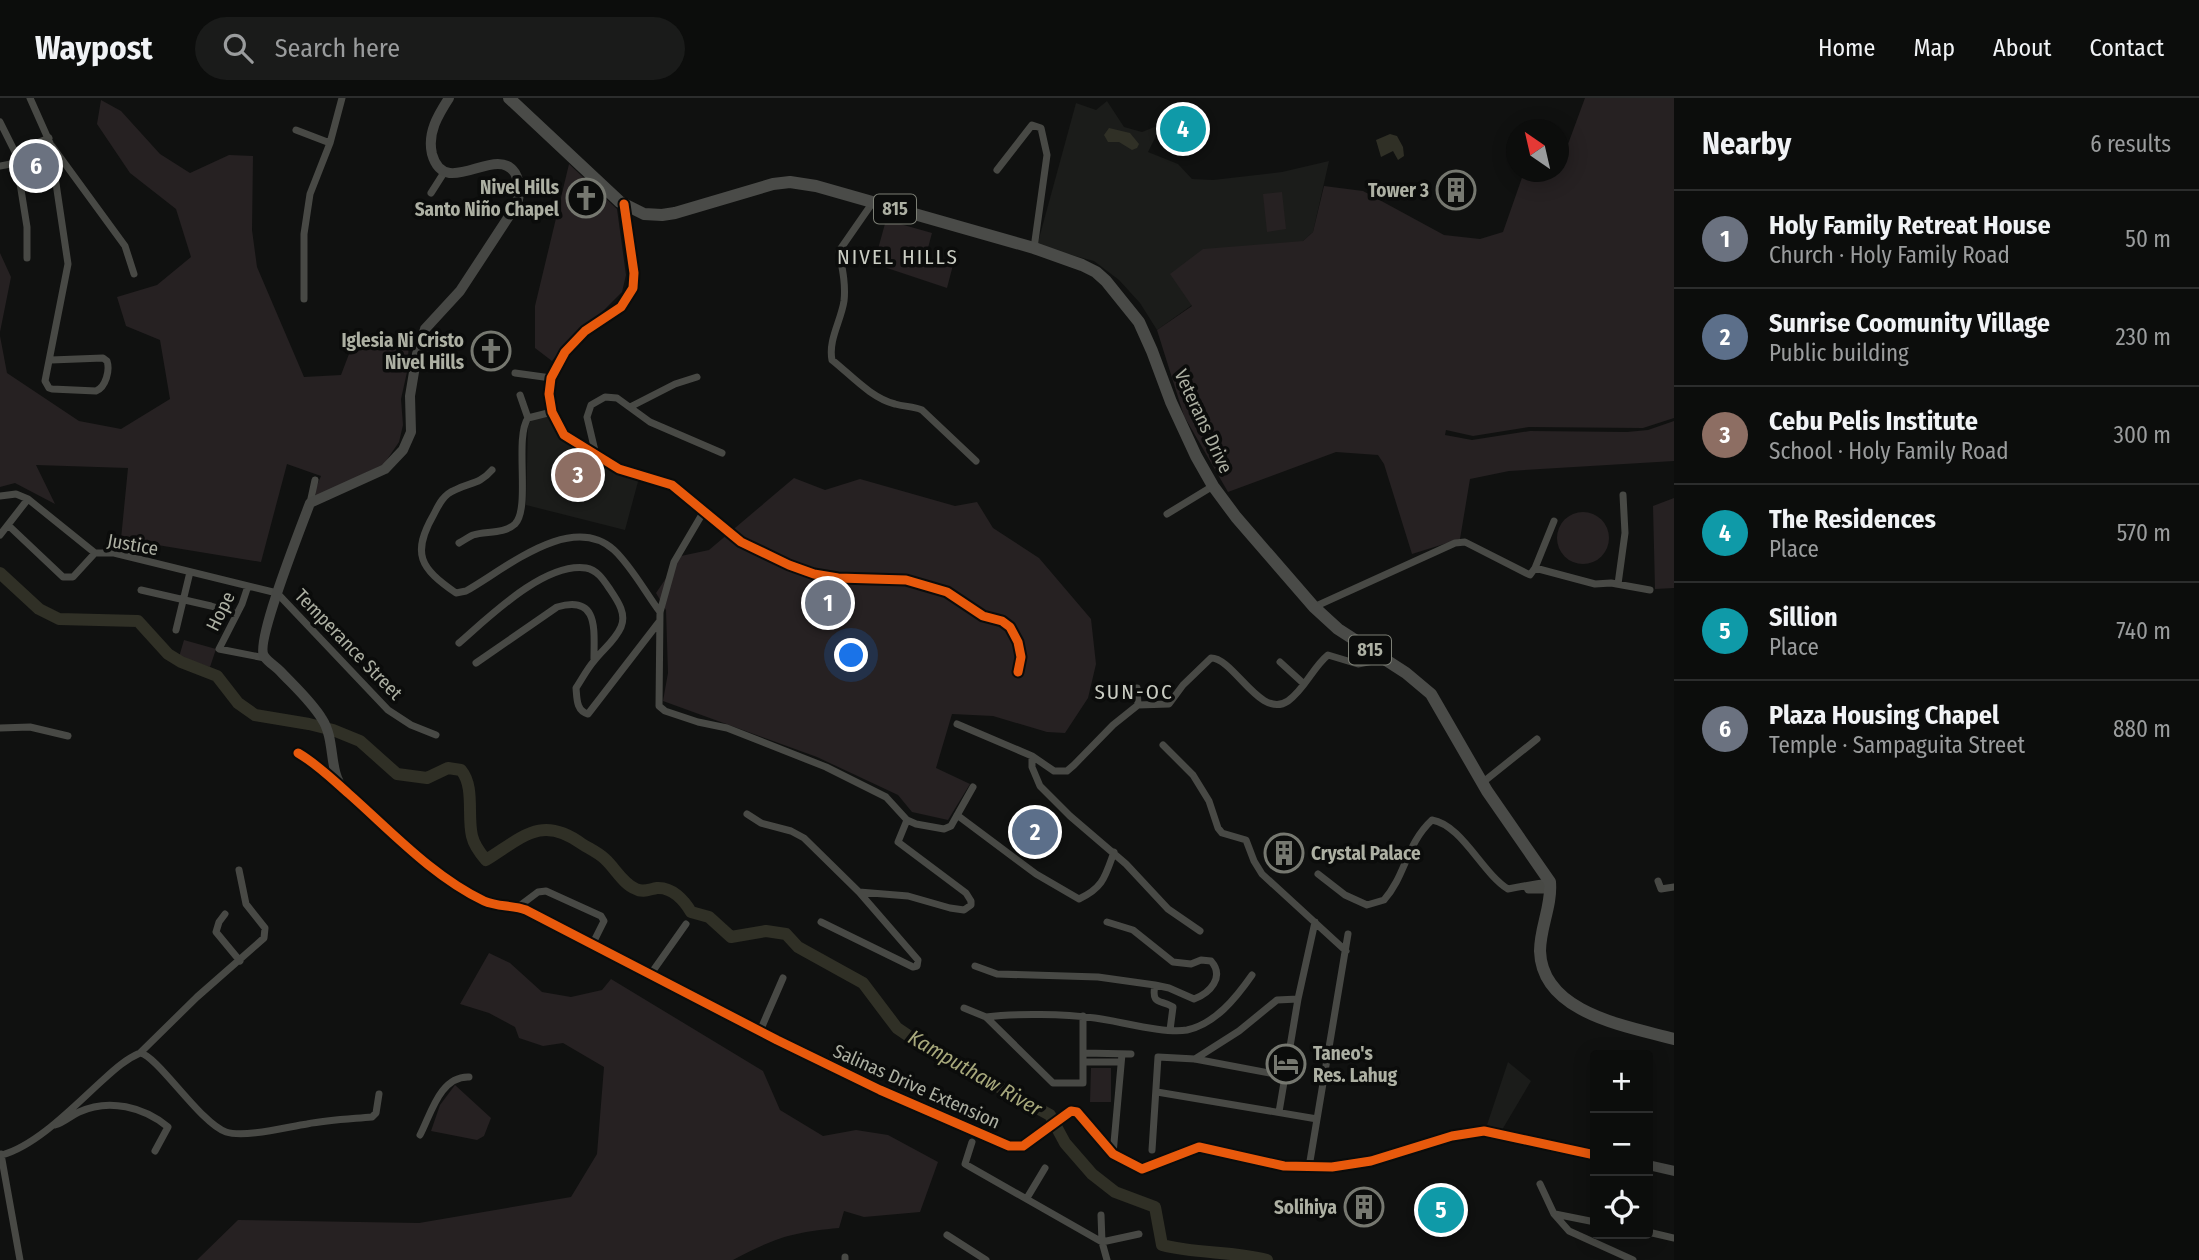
<!DOCTYPE html>
<html lang="en">
<head>
<meta charset="utf-8">
<style>
  body { margin:0; font-family:"Fira Sans Condensed",sans-serif; background:#1a1b1a; color:#f1f3f6 }
  .controls { position:absolute; right:21px; bottom:21px; display:grid; overflow:hidden; border-radius:7px; box-shadow:0 4px 18px #0003 }
  .controls button { width:63px; height:63px; display:grid; place-items:center; padding:0; border:0; border-bottom:2px solid #2c2d2d; background:#0c0d0c; color:#f1f3f6; font:35px sans-serif }
  .compass { position:absolute; left:1506px; top:21px; width:63px; height:63px; border-radius:50%; background:#0c0d0c; box-shadow:0 4px 18px #0003; rotate:326deg }
  .you { position:absolute; left:852px; top:558px; width:24px; height:24px; margin:-18px; border:5px solid #fff; border-radius:50%; background:#1a73e8; box-shadow:0 0 0 10px #1a73e833 }
  .badge { display:grid; place-items:center; width:46px; height:46px; border-radius:50%; background:#ea580c; color:#fff; font-size:23px; font-weight:700 }
  .pin { position:absolute; translate:-50% -50%; border:4px solid #fff; box-shadow:0 2px 7px #0006 }
  .list { margin:0; padding:0; list-style:none }
  h2 { display:flex; justify-content:space-between; align-items:center; height:91px; margin:0; padding:0 28px; font-size:30px }
  h2 small { font-size:23px; font-weight:400; color:#9a9c9d }
  .list li { display:grid; grid-template-columns:46px 1fr auto; gap:21px; align-items:center; box-sizing:border-box; height:98px; padding:0 28px; border-top:2px solid #2c2d2d }
  .list b { display:block; font-size:26px; white-space:nowrap }
  .list p { margin:0; font-size:23px; white-space:nowrap; color:#9a9c9d }
  .list em { font-size:23px; font-style:normal; color:#9a9c9d }
  .icon { flex:none; width:38px; height:38px; fill:none; stroke:currentColor; stroke-width:2; stroke-linecap:round; stroke-linejoin:round }
  .map { position:relative; flex:none; width:1674px; height:1162px; overflow:hidden }
  header { display:flex; align-items:center; gap:42px; box-sizing:border-box; height:98px; padding:0 35px; background:#0c0d0c; border-bottom:2px solid #2c2d2d }
  header strong { font-size:33px }
  nav { display:flex; gap:38px; margin-inline-start:auto; font-size:24px }
  .search { width:490px; height:63px; background:#1a1b1a; display:flex; align-items:center; gap:18px; box-sizing:border-box; padding:0 24px; border-radius:38px; color:#9a9c9d; font-size:26px }
  main { display:flex }
  aside { flex:1; background:#0c0d0c }
  .map>svg:first-child { display:block }
  .built { fill:#1b1c1a }
  .green { fill:#262122 }
  .water { fill:#303026 }
  .lines { fill:none; stroke-linecap:round; stroke-linejoin:round }
  .river { stroke:#303026; stroke-width:12 }
  .street { stroke:#484945; stroke-width:7 }
  .secondary { stroke:#464744; stroke-width:10 }
  .primary { stroke:#4a4b48; stroke-width:12 }
  .cycleway-casing { stroke:#0b0c0b; stroke-width:13 }
  .cycleway { stroke:#e8590c; stroke-width:9 }
  .labels { text-anchor:middle; stroke-width:7; stroke-linejoin:round; paint-order:stroke }
  .shield { fill:#0b0c0b; stroke:#7c7f75; stroke-width:2 }
  .shield-label { font-size:18px; font-weight:bold; fill:#adb0a3 }
  .poi-label { font-size:19px; font-weight:bold; fill:#adb0a3; stroke:#0b0c0b; text-anchor:end }
  .street-label { font-size:19px; fill:#adb0a3; stroke:#0b0c0b }
  .neighbourhood-label { font-size:21px; letter-spacing:2px; fill:#cacdc3; stroke:#0b0c0b }
  .water-label { font-size:21px; font-style:italic; fill:#a8a97c; stroke:#0b0c0b }
</style>
</head>
<body>
<header>
<strong>Waypost</strong>
<div class="search"><svg class="icon" aria-label="search" viewBox="0 0 24 24"><circle cx="10" cy="10" r="6"/><path d="M15 15l6 6"/></svg>Search here</div>
<nav><a>Home</a><a>Map</a><a>About</a><a>Contact</a></nav>
</header>
<main>
<div class="map">
<svg width="1674" height="1162" viewBox="0 0 1674 1162">
  <rect width="100%" height="100%" fill="#101110"/>
  <path class="built" d="M1107 3 1124 29 1142 34 1162 26 1148 54 1178 66 1192 81 1213 82 1282 74 1329 63 1313 134 1303 143 1192 207 1157 232 1140 205 1119 182 1094 163 1037 148 1076 5 1096 12Z
    M549 318 560 339 618 374 639 380 625 432 526 407 528 329 531 322Z
    M1508 964 1531 983 1502 1032 1487 1027Z"/>
  <path class="green" d="M1585 0H1674V320L1643 330 1529 329 1473 338 1446 332 1445 337 1472 342 1530 333 1627 334 1648 332 1674 323V363L1509 373 1470 381 1460 441 1412 456 1384 366 1378 357 1336 354 1228 394 1184 318 1157 232 1192 208 1170 176 1203 151 1303 143 1313 134 1324 88 1363 93 1444 137 1480 141 1503 134 1524 74H1559V55L1564 57Z
    M101 2 121 13 160 56 190 75 229 57 253 58 252 132 257 169 304 279 341 277 357 235 409 245 407 274 401 301 403 327 399 344 384 366 316 399 315 392 321 378 287 366 261 464 121 441 128 370 36 367 55 406 15 385 0 389V238L7 275 79 323 121 331 170 301 160 242 126 228 117 199 157 187 191 159 176 111 130 75 97 26Z
    M569 66 617 111 626 177 622 194 599 217 576 234 552 263 535 250V208Z
    M1282 94 1286 131 1267 134 1263 96Z
    M886 122 932 135 925 161 953 167 947 190 887 170 875 162Z
    M0 155 11 179 0 234Z
    M794 380 825 392 860 381 955 408 977 404 993 430 1039 460 1091 521 1096 566 1088 600 1065 635 1047 634 993 618 952 616 936 670 970 686 948 722 912 714 898 697 817 659 663 603 668 575 666 512 656 495 681 458 709 452Z
    M1674 400V490L1655 491 1653 408Z
    M1557 440a26 26 0 1 1 52 0a26 26 0 1 1-52 0Z
    M184 542 216 551 210 569 179 559Z
    M489 855 510 865 542 894 571 899 602 892 611 881 763 973 780 1012 823 1038 856 1032 888 1037 938 1064 920 1114 864 1119 844 1113 839 1130C793 1134 774 1140 733 1162H197L238 1122 419 1125 571 1099 597 1056 604 969 563 945 543 948 519 940 515 929 489 915 460 906Z
    M1091 970H1111V1004H1090Z
    M455 987 491 1020 484 1038 477 1042 431 1033 440 1007Z"/>
  <path class="water" d="M1109 30 1130 35 1139 46 1137 50 1132 52 1119 44H1108L1104 37Z
    M1390 36 1397 38 1403 49 1404 58 1398 62 1393 53 1381 59 1376 42Z"/>
  <g class="lines">
    <path class="river" d="M0 475 39 511 59 521 138 523 168 556 181 564 217 578 238 605 255 617 309 626 333 632 360 643 397 676 427 680 448 670 461 672C475 689 467 717 472 738 474 747 480 755 486 762 522 740 541 716 582 746 590 751 599 755 605 761 615 770 623 786 636 791 643 795 650 791 657 790 672 789 684 802 691 814L709 819 731 839 766 833 786 836 798 849 863 885 897 930 922 947 1050 1017 1065 1045 1092 1076 1115 1094 1155 1109 1162 1147C1197 1156 1233 1153 1267 1162"/>
    <path class="street" d="M30 0 50 45 68 166 45 283 49 290 52 291 96 293C106 289 110 272 107 263L103 260 51 262
      M0 24 15 54 27 129V160
      M296 32 330 45
      M52 48 125 148 134 176
      M15 54 49 40
      M0 68 16 65
      M997 72 1032 27 1041 30 1047 57 1034 150
      M431 95 445 73
      M873 104 839 153C842 169 846 186 844 203 841 223 828 242 832 262 851 277 871 300 895 306 905 309 913 308 922 312L976 363
      M624 107 634 175 633 190 621 209 585 233 565 254 551 280 549 296 552 314 564 337 619 371 672 387 741 444 789 467 814 476 838 480 906 482 947 494 983 518 1002 523 1010 529 1018 544 1021 559 1018 574
      M304 201V136L310 96 330 45 342 0
      M515 275 551 280
      M630 309 675 286 697 279
      M528 320 552 314
      M596 357 587 319 591 307 605 299 617 300 650 324 722 355
      M492 372C479 387 470 384 455 392 444 396 439 406 434 416 411 456 420 470 456 495L466 493C504 472 571 413 614 452 632 469 645 494 660 514
      M0 398 16 396 28 401 95 455H114L277 495 388 612 411 627 436 637
      M310 405 315 382
      M704 413 674 464 660 514 659 608 665 613 698 624 727 630 826 669 886 699 907 722 916 726 944 731 951 728 973 689
      M1167 416 1213 388
      M8 427 63 479H73L95 455
      M0 437 28 401
      M459 445C463 443 468 439 473 437 486 433 504 436 515 426 531 410 514 340 528 320L520 297
      M1535 470 1595 486 1611 485 1650 492
      M1618 486 1625 435 1623 397
      M248 488 242 506 219 551 265 560
      M141 492 211 508 237 516
      M1314 509 1455 445 1465 444 1530 477 1535 470 1554 423
      M176 532 190 474
      M459 545C488 520 544 464 586 470 597 472 603 481 609 490 617 502 627 515 621 529 615 543 602 552 594 563 587 571 582 581 576 590 577 600 576 613 588 616L659 524
      M1280 564 1304 586
      M476 565 557 509C599 497 594 531 594 561
      M1137 590 1138 607
      M957 626 1032 658 1054 673H1067L1074 667 1113 627 1138 607 1169 606 1183 587 1211 560C1234 560 1260 622 1288 603 1305 591 1313 569 1328 557L1358 566 1383 561
      M0 630 30 629 68 638
      M1163 647 1193 677 1209 703 1218 730 1222 735 1246 742 1254 763 1262 776 1346 853
      M298 655 313 663 336 684
      M1032 658V669L1040 688 1070 718 1126 766 1168 811 1200 833
      M1482 685 1537 641
      M747 716 761 725 791 733 804 740 859 794 908 798 950 810 964 812 971 807V803L966 795 898 744 907 722
      M957 717 1036 776 1079 801C1103 790 1105 779 1114 754
      M1318 776 1345 797 1367 807 1384 802C1406 777 1406 746 1432 722 1462 727 1482 775 1508 791 1523 788 1535 786 1550 784
      M1658 783 1661 791 1674 789
      M1526 788 1528 792H1551
      M518 809 538 794 546 793 601 818 604 823 592 847
      M225 816 219 824 216 834 240 863
      M821 824 913 869 917 868 918 862 859 794
      M975 868 997 876 1098 879 1155 887 1169 890 1194 901C1210 895 1225 879 1211 863L1201 862 1191 866 1173 864 1133 832 1107 824
      M650 877 686 826
      M1155 887C1151 908 1161 901 1173 909L1170 932
      M964 910 986 919 1053 985H1083V918
      M986 919C1017 915 1064 916 1095 920 1119 923 1164 936 1187 932 1215 926 1236 900 1252 877
      M760 933 783 880
      M140 955 197 899 264 840 265 830 246 806 239 772
      M1084 955 1131 956
      M1195 961 1239 933 1277 902 1298 901
      M1083 964H1121
      M1157 994 1317 1021
      M1279 1014 1298 901 1315 824
      M55 1027C65 1024 70 1018 79 1014 109 1000 144 1009 168 1029L155 1053
      M420 1037C431 1016 440 978 469 979
      M972 1044 965 1066 1102 1144 1139 1136
      M1152 1052 1158 959 1195 961 1285 978
      M1 1056 20 1162
      M1113 1056 1122 956
      M2 1057C38 1047 76 1006 104 981 115 971 126 961 140 955 157 957 201 1026 226 1034 245 1040 287 1029 307 1026 328 1022 350 1021 372 1019L376 1015 379 996
      M1309 1069 1348 836
      M1540 1086 1554 1116 1569 1133 1633 1162
      M1027 1100 1045 1070
      M1555 1116 1595 1124
      M1101 1117 1102 1144 1107 1162
      M1648 1134 1674 1140
      M947 1137 986 1162
      M845 1162V1159"/>
    <path class="secondary" d="M449 0C438 17 427 35 432 56 445 103 496 45 515 75 521 86 520 94 517 106L460 193 425 231 417 256 410 298 411 334 403 352 385 371 310 405C302 427 255 544 264 558 268 564 275 568 280 573 294 588 311 603 322 621 336 642 328 674 344 692 388 731 430 777 484 803 497 809 513 807 526 812L777 942 880 992 1009 1048H1023L1071 1013 1077 1014 1113 1056 1142 1071 1199 1049 1284 1068 1332 1069 1371 1063 1452 1038 1484 1033 1595 1057
      M1648 1067 1674 1073"/>
    <path class="primary" d="M509 0 620 104 644 116 662 117 675 115 773 86 790 84 816 88 1034 150 1082 167 1096 174 1106 183 1139 224 1152 253 1171 304 1196 358 1213 388 1236 419 1314 509 1338 531 1406 575 1431 596 1487 693 1550 784C1552 808 1540 829 1540 853 1542 915 1626 928 1674 941"/>
    <defs>
      <path id="cycleway" d="M624 106 634 175 633 190 621 209 585 233 565 254 551 280 549 296 552 314 564 337 619 371 672 387 741 444 789 467 814 476 838 480 906 482 947 494 983 518 1002 523 1010 529 1018 544 1021 559 1018 574
        M298 655C317 666 332 681 349 696 391 733 432 778 484 803 497 809 513 807 526 812L777 942 880 992 1009 1048H1023L1071 1013 1077 1014 1113 1056 1142 1071 1199 1049 1284 1068 1332 1069 1371 1063 1452 1038 1484 1033 1595 1057"/>
    </defs>
    <use href="#cycleway" class="cycleway-casing"/>
    <use href="#cycleway" class="cycleway"/>
  </g>
  <defs>
    <symbol id="building-ring" viewBox="-11 -11 22 22"><circle r="9.5" fill="#0b0c0b" stroke="#767870" stroke-width="1.5"/><path d="M-4-6H4V6H1V3H-1V6H-4ZM-2.5-4.3h1.7v1.8h-1.7ZM.8-4.3h1.7v1.8H.8ZM-2.5-1h1.7V.8h-1.7ZM.8-1h1.7V.8H.8Z" fill="#767870"/></symbol>
    <symbol id="church-ring" viewBox="-11 -11 22 22"><circle r="9.5" fill="#0b0c0b" stroke="#767870" stroke-width="1.5"/><path d="M-1.2-6h2.4v3.5h3.3v2.4h-3.3V6h-2.4V-.1h-3.3v-2.4h3.3Z" fill="#767870"/></symbol>
    <symbol id="hotel-ring" viewBox="-11 -11 22 22"><circle r="9.5" fill="#0b0c0b" stroke="#767870" stroke-width="1.5"/><path d="M-6-4.5h1.5V1H6V5H4.5V3h-9V5H-6ZM-4 0a1.8 1.8 0 1 1 3.6 0ZM.5 0V-2.5h3Q6-2.5 6 0Z" fill="#767870"/></symbol>
  </defs>
  <g fill-rule="evenodd">
    <use href="#building-ring" x="1434" y="70" width="44" height="44"/>
    <use href="#church-ring" x="564" y="78" width="44" height="44"/>
    <use href="#church-ring" x="469" y="231" width="44" height="44"/>
    <use href="#building-ring" x="1262" y="733" width="44" height="44"/>
    <use href="#hotel-ring" x="1264" y="944" width="44" height="44"/>
    <use href="#building-ring" x="1342" y="1087" width="44" height="44"/>
  </g>
  <g class="labels">
    <g class="shield">
      <rect x="874" y="96.5" width="42" height="29" rx="5"/>
      <rect x="1349" y="537.5" width="42" height="29" rx="5"/>
    </g>
    <g class="shield-label">
      <text x="895" y="117">815</text>
      <text x="1370" y="558">815</text>
    </g>
    <g class="poi-label">
      <text x="559" y="96">Nivel Hills<tspan x="559" dy="22">Santo Niño Chapel</tspan></text>
      <text x="1429" y="99">Tower 3</text>
      <text x="464" y="249">Iglesia Ni Cristo<tspan x="464" dy="22">Nivel Hills</tspan></text>
      <text x="1311" y="762" text-anchor="start">Crystal Palace</text>
      <text x="1313" y="962" text-anchor="start">Taneo's<tspan x="1313" dy="22">Res. Lahug</tspan></text>
      <text x="1337" y="1116">Solihiya</text>
    </g>
    <g class="street-label">
      <text transform="translate(1204 323) rotate(65)" y="7">Veterans Drive</text>
      <text transform="translate(133 446) rotate(10)" y="7">Justice</text>
      <text transform="translate(220 513) rotate(-64)" y="7">Hope</text>
      <text transform="translate(349 546) rotate(46)" y="7">Temperance Street</text>
      <text transform="translate(917 988) rotate(24)" y="7">Salinas Drive Extension</text>
    </g>
    <g class="neighbourhood-label">
      <text x="898" y="166">NIVEL HILLS</text>
      <text x="1134" y="601">SUN-OC</text>
    </g>
    <g class="water-label">
      <text transform="translate(975 975) rotate(30)" y="7">Kamputhaw River</text>
    </g>
  </g>
</svg>
<div class="controls">
<button>+</button>
<button>−</button>
<button><svg class="icon" aria-label="locate" viewBox="0 0 24 24"><circle cx="12" cy="12" r="6"/><path d="M12 2v4M12 18v4M2 12h4M18 12h4"/></svg></button>
</div>
<svg class="compass" viewBox="-18 -18 36 36"><path d="M0-13l5 13h-10z" fill="#e53935"/><path d="M0 13l5-13h-10z" fill="#9a9c9d"/></svg>
<div class="you"></div>
<div class="pin badge" style="left:828px;top:505px;background:#6b7280">1</div>
<div class="pin badge" style="left:1035px;top:734px;background:#5c6f8a">2</div>
<div class="pin badge" style="left:578px;top:377px;background:#8d6e63">3</div>
<div class="pin badge" style="left:1183px;top:31px;background:#0f9aa8">4</div>
<div class="pin badge" style="left:1441px;top:1112px;background:#0f9aa8">5</div>
<div class="pin badge" style="left:36px;top:68px;background:#6b7280">6</div>
</div>
<aside>
<h2>Nearby<small>6 results</small></h2>
<ul class="list">
<li><span class="badge" style="background:#6b7280">1</span><div><b>Holy Family Retreat House</b><p>Church · Holy Family Road</p></div><em>50 m</em></li>
<li><span class="badge" style="background:#5c6f8a">2</span><div><b>Sunrise Coomunity Village</b><p>Public building</p></div><em>230 m</em></li>
<li><span class="badge" style="background:#8d6e63">3</span><div><b>Cebu Pelis Institute</b><p>School · Holy Family Road</p></div><em>300 m</em></li>
<li><span class="badge" style="background:#0f9aa8">4</span><div><b>The Residences</b><p>Place</p></div><em>570 m</em></li>
<li><span class="badge" style="background:#0f9aa8">5</span><div><b>Sillion</b><p>Place</p></div><em>740 m</em></li>
<li><span class="badge" style="background:#6b7280">6</span><div><b>Plaza Housing Chapel</b><p>Temple · Sampaguita Street</p></div><em>880 m</em></li>
</ul>
</aside>
</main>
</body>
</html>
